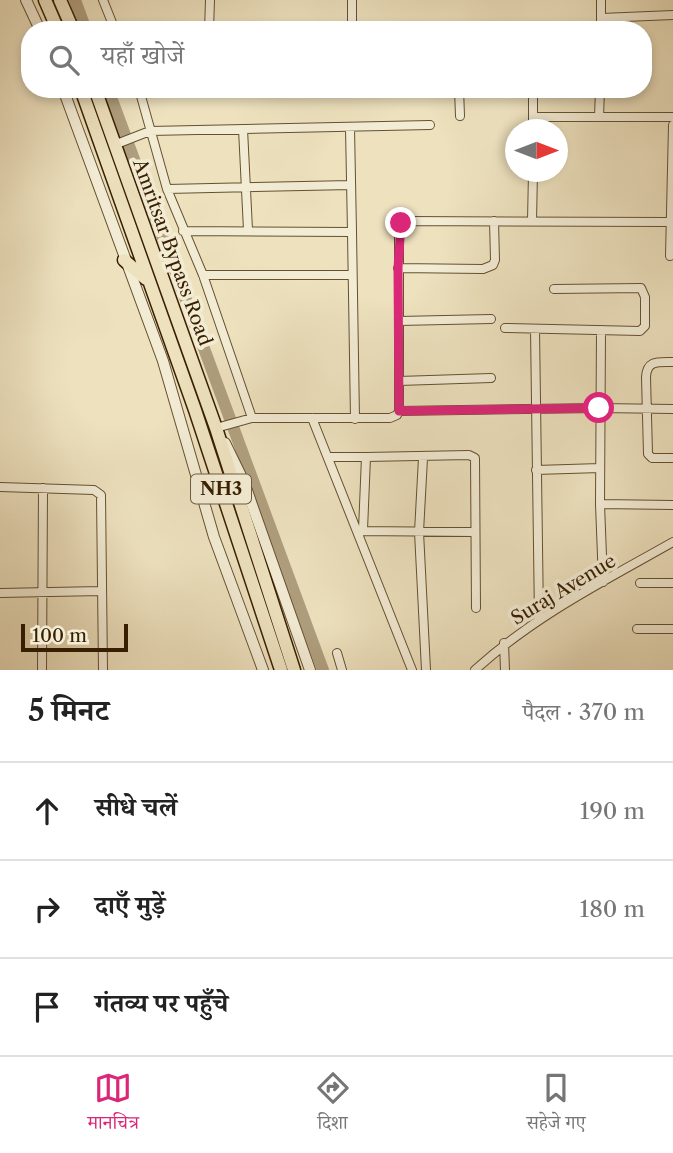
<!DOCTYPE html>
<html lang="hi">
<head>
<meta charset="utf-8">
<style>
  body { margin:0; font-family:"Libre Caslon Text","Noto Serif Devanagari",serif; background:#f2f2f2; color:#222 }
  .compass { position:absolute; left:505px; top:119px; width:63px; height:63px; border-radius:50%; background:#fff; box-shadow:0 4px 10px #0003; rotate:90deg }
  .scale { position:absolute; left:21px; bottom:18px; width:107px; box-sizing:border-box; padding-left:7px; border:4px solid #381f01; border-top:0; font-size:19px; line-height:24px; white-space:nowrap; color:#381f01; -webkit-text-stroke:5px #f3ecd5; paint-order:stroke }
  .stop { position:absolute; width:21px; height:21px; margin:-16px; border:5px solid #db2777; border-radius:50%; background:#fff }
  .stop.end { background:#db2777; border-color:#fff; box-shadow:0 2px 7px #0008 }
  .list { margin:0; padding:0; list-style:none }
  h2 { display:flex; justify-content:space-between; align-items:center; height:91px; margin:0; padding:0 28px; font-size:30px }
  h2 small { font-size:23px; font-weight:400; color:#767676 }
  .list li { display:grid; grid-template-columns:46px 1fr auto; gap:21px; align-items:center; box-sizing:border-box; height:98px; padding:0 28px; border-top:2px solid #e0e0e0 }
  .list b { display:block; font-size:26px; white-space:nowrap }
  .list em { font-size:23px; font-style:normal; color:#767676 }
  .icon { flex:none; width:38px; height:38px; fill:none; stroke:currentColor; stroke-width:2; stroke-linecap:round; stroke-linejoin:round }
  .map { position:relative; flex:none; width:673px; height:670px; overflow:hidden }
  .search { position:absolute; background:#fff; box-shadow:0 4px 10px #0003; left:21px; right:21px; top:21px; height:77px; display:flex; align-items:center; gap:18px; box-sizing:border-box; padding:0 24px; border-radius:28px; color:#767676; font-size:26px }
  .sheet { height:385px; background:#fff }
  nav { display:flex; justify-content:space-around; align-items:center; box-sizing:border-box; height:98px; border-top:2px solid #e0e0e0; background:#fff; font-size:19px; color:#767676 }
  nav a { display:grid; justify-items:center; gap:4px }
  nav .on { color:#db2777 }
  .map>svg:first-child { display:block }
  .lines { fill:none; stroke-linecap:round; stroke-linejoin:round }
  .river { stroke:#af9f7e; stroke-width:12 }
  .minor-casing { stroke:#655030; stroke-width:10 }
  .tertiary-casing { stroke:#655030; stroke-width:12 }
  .trunk-casing { stroke:#381f01; stroke-width:15 }
  .minor { stroke:#f3ecd5; stroke-width:8 }
  .tertiary { stroke:#f3ecd5; stroke-width:10 }
  .trunk { stroke:#ede1be; stroke-width:12 }
  .route { stroke:#db2777; stroke-width:9 }
  .labels { text-anchor:middle; stroke-width:7; stroke-linejoin:round; paint-order:stroke }
  .shield { fill:#f3ecd5; stroke:#705c41; stroke-width:2 }
  .shield-label { font-size:18px; font-weight:bold; fill:#381f01 }
  .street-label { font-size:19px; fill:#381f01; stroke:#f3ecd5 }
</style>
</head>
<body>
<div class="map">
<svg width="673" height="670" viewBox="0 0 673 670">
  <rect width="100%" height="100%" fill="#ede1be"/>
  <filter id="stains"><feTurbulence type="fractalNoise" baseFrequency=".00286" numOctaves="4"/><feColorMatrix values="0 0 0 0 .2 0 0 0 0 .09 0 0 0 0 .02 0 0 0 .5 -.17"/></filter>
  <radialGradient id="worn" r=".72"><stop offset=".6" stop-color="#630" stop-opacity="0"/><stop offset="1" stop-color="#630" stop-opacity=".3"/></radialGradient>
  <g class="lines">
    <path class="river" d="M75 0 86 30
      M108 89 323 670"/>
    <defs>
      <path id="minor" d="M103 0 115 30
        M352 0V30
        M601 0V30
        M601 18 673 15
        M209 30 210 0
        M139 89 167 189 203 275 252 418
        M459 89 460 116
        M533 89V130
        M533 117H673
        M599 117 600 89
        M243 129 248 230
        M114 145 150 131 430 125
        M167 189 351 185
        M532 221 533 172
        M183 231 352 232 350 128
        M352 232 355 419
        M670 256 673 125
        M398 268 483 269 493 265 495 260 494 221
        M203 275H352
        M399 321 491 319
        M505 328 640 331 645 326V297L641 288 554 289
        M535 329 539 618
        M601 330 600 504 603 582
        M673 362C658 362 647 360 646 377L648 454 652 458H673
        M399 381 491 378
        M399 411 599 408 673 409
        M312 418 412 670
        M216 428 252 418H390L397 415 399 411V234L401 224 405 221 670 222
        M328 457H366L363 530
        M366 457 469 455 475 458 476 608
        M423 458 419 532 426 670
        M536 470 600 468
        M0 487 94 490 101 495 103 670
        M600 504 673 505
        M357 531 475 532
        M640 583H673
        M0 593 101 591
        M637 629H673
        M504 643 505 670
        M337 653 342 670
        M42 670 43 488
        M475 670C534 616 604 581 673 542"/>
      <path id="tertiary" d="M26 0 40 30
        M63 89 163 361 214 537 263 670
        M225 443 244 482 310 670"/>
      <path id="trunk" d="M45 0 58 30
        M60 0 73 30
        M81 89 195 410 281 670
        M95 89 216 428 294 670
        M124 260 146 279"/>
    </defs>
    <use href="#minor" class="minor-casing"/>
    <use href="#tertiary" class="tertiary-casing"/>
    <use href="#trunk" class="trunk-casing"/>
    <use href="#minor" class="minor"/>
    <use href="#tertiary" class="tertiary"/>
    <use href="#trunk" class="trunk"/>
  </g>
  <g class="lines">
    <path class="route" d="M401 223 398 268 399 411 599 408"/>
  </g>
  <g class="labels">
    <rect class="shield" x="191" y="474.5" width="60" height="29" rx="5"/>
    <g class="shield-label">
      <text x="221" y="495">NH3</text>
    </g>
    <g class="street-label">
      <text transform="translate(173 252) rotate(70)" y="7">Amritsar Bypass Road</text>
      <text transform="translate(563 589) rotate(-31)" y="7">Suraj Avenue</text>
    </g>
  </g>
  <rect width="100%" height="100%" filter="url(#stains)"/>
  <rect width="100%" height="100%" fill="url(#worn)"/>
</svg>
<svg class="compass" viewBox="-18 -18 36 36"><path d="M0-13l5 13h-10z" fill="#e53935"/><path d="M0 13l5-13h-10z" fill="#767676"/></svg>
<div class="scale">100 m</div>
<div class="stop" style="left:599px;top:408px"></div>
<div class="stop end" style="left:401px;top:223px"></div>
<div class="search"><svg class="icon" aria-label="search" viewBox="0 0 24 24"><circle cx="10" cy="10" r="6"/><path d="M15 15l6 6"/></svg>यहाँ खोजें</div>
</div>
<section class="sheet">
<h2>5 मिनट<small>पैदल · 370 m</small></h2>
<ul class="list">
<li><svg class="icon" aria-label="ahead" viewBox="0 0 24 24"><path d="M12 20V5M6 11l6-6 6 6"/></svg><div><b>सीधे चलें</b></div><em>190 m</em></li>
<li><svg class="icon" aria-label="right" viewBox="0 0 24 24"><path d="M7 20v-9h11M14 6l5 5-5 5"/></svg><div><b>दाएँ मुड़ें</b></div><em>180 m</em></li>
<li><svg class="icon" aria-label="arrive" viewBox="0 0 24 24"><path d="M6 21V4h12l-3 4 3 4H6"/></svg><div><b>गंतव्य पर पहुँचे</b></div></li>
</ul>
</section>
<nav>
<a class="on"><svg class="icon" aria-label="map" viewBox="0 0 24 24"><path d="M3 6l6-2 6 2 6-2v14l-6 2-6-2-6 2zM9 4v14M15 6v14"/></svg>मानचित्र</a>
<a><svg class="icon" aria-label="directions" viewBox="0 0 24 24"><path d="M12 3l9 9-9 9-9-9zM9 14v-3h6M13 9l2 2-2 2"/></svg>दिशा</a>
<a><svg class="icon" aria-label="saved" viewBox="0 0 24 24"><path d="M7 4h10v16l-5-4-5 4z"/></svg>सहेजे गए</a>
</nav>
</body>
</html>
